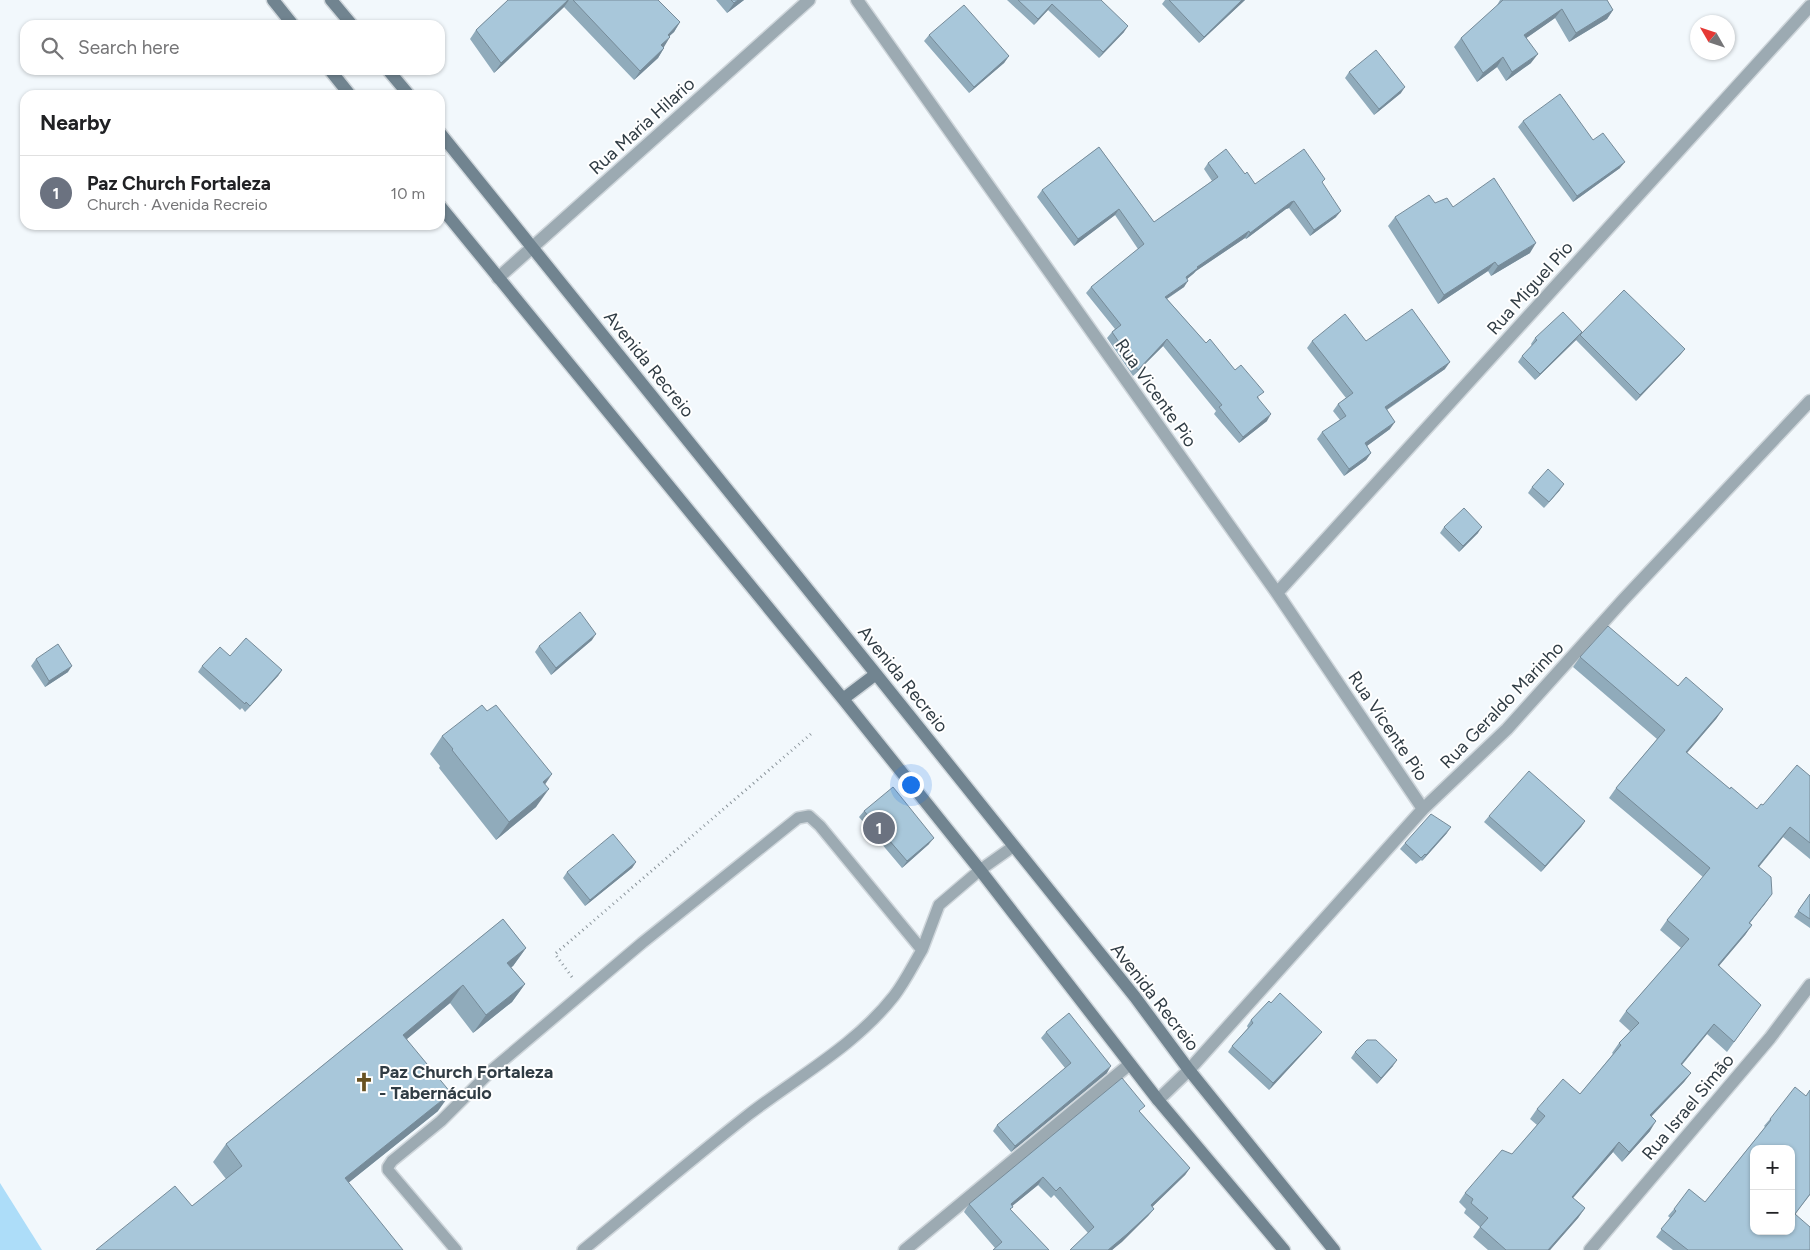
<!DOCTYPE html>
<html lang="en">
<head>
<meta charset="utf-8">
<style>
  body { margin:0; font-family:Figtree,sans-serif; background:#f6f6f6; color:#202124 }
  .controls { position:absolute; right:15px; bottom:15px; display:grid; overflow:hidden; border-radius:10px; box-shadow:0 1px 4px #0004 }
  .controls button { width:45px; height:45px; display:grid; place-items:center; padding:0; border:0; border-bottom:1px solid #e0e0e0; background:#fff; color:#202124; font:25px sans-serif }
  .compass { position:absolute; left:1690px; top:15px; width:45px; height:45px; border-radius:50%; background:#fff; box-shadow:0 1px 4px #0004; rotate:309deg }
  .you { position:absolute; left:910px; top:784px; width:18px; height:18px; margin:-12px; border:4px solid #fff; border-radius:50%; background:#1a73e8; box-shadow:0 0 0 8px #1a73e833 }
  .badge { display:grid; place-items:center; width:32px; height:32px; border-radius:50%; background:#b45309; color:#fff; font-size:16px; font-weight:700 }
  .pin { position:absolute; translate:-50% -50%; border:2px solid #fff; box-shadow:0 1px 5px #0006 }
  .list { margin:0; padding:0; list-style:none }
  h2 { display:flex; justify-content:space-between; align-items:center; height:65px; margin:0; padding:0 20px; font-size:21px }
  h2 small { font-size:16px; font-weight:400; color:#757577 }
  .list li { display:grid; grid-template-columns:32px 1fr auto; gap:15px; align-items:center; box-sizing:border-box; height:75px; padding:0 20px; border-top:1px solid #e0e0e0 }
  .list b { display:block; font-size:19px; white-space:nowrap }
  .list p { margin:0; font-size:16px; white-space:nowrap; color:#757577 }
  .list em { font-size:16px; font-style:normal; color:#757577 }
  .icon { flex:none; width:28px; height:28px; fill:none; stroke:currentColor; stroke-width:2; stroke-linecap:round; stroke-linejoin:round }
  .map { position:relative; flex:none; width:1810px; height:1250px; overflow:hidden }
  .search { position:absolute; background:#fff; box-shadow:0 1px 4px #0004; left:20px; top:20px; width:425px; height:55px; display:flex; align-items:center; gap:12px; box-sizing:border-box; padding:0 18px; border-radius:15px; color:#757577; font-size:19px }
  .panel { position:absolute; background:#fff; box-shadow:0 1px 4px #0004; left:20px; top:90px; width:425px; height:140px; border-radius:15px }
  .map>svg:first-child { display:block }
  .green { fill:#adddf9 }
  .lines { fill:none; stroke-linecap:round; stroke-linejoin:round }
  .lane-casing { stroke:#cfd6db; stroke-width:14 }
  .street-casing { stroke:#cfd6db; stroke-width:15 }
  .secondary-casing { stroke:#cfd6db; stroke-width:15 }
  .path { stroke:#8b959b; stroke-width:3; stroke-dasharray:1 4; stroke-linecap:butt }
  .lane { stroke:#9caab2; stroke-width:11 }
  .street { stroke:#9caab2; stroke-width:12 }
  .secondary { stroke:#718490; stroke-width:12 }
  .wall { fill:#90abbb }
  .shaded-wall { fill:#768b99 }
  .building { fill:#a8c7da; stroke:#768b99; fill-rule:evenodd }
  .labels { text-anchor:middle; stroke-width:4; stroke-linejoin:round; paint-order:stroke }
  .street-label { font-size:18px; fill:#303c44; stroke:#fff }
  .poi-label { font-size:18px; font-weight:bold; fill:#303c44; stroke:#fff; text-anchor:start }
</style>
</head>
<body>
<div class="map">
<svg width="1810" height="1250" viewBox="0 0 1810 1250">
  <rect width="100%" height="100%" fill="#f2f8fc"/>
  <path class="green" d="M0 1183 42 1250H0Z"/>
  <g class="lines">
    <defs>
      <path id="lane" d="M922 950 939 905 980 870 1014 846
        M456 1250 388 1170V1167L392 1161 441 1121 493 1069 642 943 798 818 809 816 820 826 922 950C913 965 905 982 894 996 855 1046 797 1077 748 1115 692 1159 638 1205 583 1250"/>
      <path id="street" d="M857 0 1277 593 1423 809
        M498 278 809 0
        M1277 593 1810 6
        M1158 1100 1189 1070 1423 809 1507 729 1624 599 1810 401
        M905 1250 1130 1064
        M1590 1250 1770 1038 1810 985"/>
      <path id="secondary" d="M273 0 293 25
        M331 0 352 25
        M330 70 350 95
        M388 70 409 95
        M440 133 876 674 1135 997 1189 1070 1334 1250
        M440 206 843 699 980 870 1158 1100 1284 1250
        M843 699 876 674"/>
    </defs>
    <use href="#lane" class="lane-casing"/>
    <use href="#street" class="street-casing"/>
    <use href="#secondary" class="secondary-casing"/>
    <path class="path" d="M572 977 555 954 812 733"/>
    <use href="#lane" class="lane"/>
    <use href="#street" class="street"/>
    <use href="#secondary" class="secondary"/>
  </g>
  <path class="wall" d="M508 0H658L680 22 674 32 669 36 663 47 664 48 658 58 634 80 564 7 494 73 470 39 476 30Z
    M716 0H744L727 13Z
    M1007 0H1101L1124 32 1099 58 1048 10 1034 25Z
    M1165 0H1245L1199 43 1162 4Z
    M1500 0H1607L1613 10 1607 19 1569 42 1555 18 1526 38 1531 63 1506 81 1497 67 1477 82 1454 47 1461 38 1496 7Z
    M929 35 1009 56 1004 63 969 93 924 41Z
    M1349 72 1401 93 1374 115 1345 78Z
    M1523 121 1593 140 1620 168 1573 202 1518 127Z
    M1099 147 1154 222 1212 181 1204 169 1208 163 1245 174 1255 184 1322 183 1336 217 1310 236 1289 208 1286 209 1246 239 1245 238 1196 271 1193 274 1187 279 1184 287 1167 299 1206 343 1259 398 1258 399 1267 421 1239 443 1214 414 1216 411 1163 346 1133 376 1107 338 1112 332 1115 329 1086 293 1091 287 1138 249 1115 215 1074 246 1037 197 1042 190Z
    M1435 203 1453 207 1530 253 1491 276 1488 271 1438 304 1388 226 1395 217Z
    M1582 332 1685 349 1680 355 1636 401 1576 340 1535 380 1518 362 1522 356 1532 346 1531 344 1535 338Z
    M1312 341H1366L1445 369 1387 410 1390 429 1367 446 1371 453 1366 460 1344 476 1317 439 1322 432 1340 420 1333 411 1338 404 1346 398 1307 348Z
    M1532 487 1560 490 1544 508 1528 493Z
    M1444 527 1478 533 1459 552 1440 533Z
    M592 640 551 675 535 652 539 646Z
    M230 656 282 670 278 676 245 712 242 708 240 710 198 672 202 666Z
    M1580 657 1678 686 1723 709 1716 719 1687 753 1730 789 1757 809 1810 776V859L1783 837 1759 867 1772 894 1750 923 1752 925 1745 935 1719 966 1761 1005 1727 1052 1707 1034 1682 1065 1691 1073 1684 1082 1651 1117 1650 1131 1622 1162 1613 1152 1573 1198 1585 1208 1578 1218 1550 1250H1488L1473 1237 1480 1227 1464 1213 1466 1209 1459 1202 1465 1193 1512 1154 1537 1125 1530 1119 1537 1109 1580 1094 1613 1054 1612 1053 1619 1043 1630 1031 1619 1021 1626 1011 1681 948 1660 930 1667 920 1703 877 1609 798 1616 788 1657 739 1573 667Z
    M36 659 68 672 45 687 31 666Z
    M487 711 545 785 536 807 496 840 439 768 440 766 430 754 442 736Z
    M864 811 929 844 902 868 859 817Z
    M1489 816 1585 821 1581 827 1541 872 1484 822Z
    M1447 833 1422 861 1421 860 1416 864 1400 849 1405 843Z
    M636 862 632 868 585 906 563 878 567 872Z
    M1810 894V928L1794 917Z
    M503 919 526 948 513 966 511 967 525 984 512 1002 473 1033 450 1003 407 1039 438 1111 348 1183 192 1206 226 1179 213 1162 226 1144Z
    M1251 1020 1317 1038 1269 1090 1228 1052 1232 1046 1248 1028 1247 1026Z
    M1046 1032 1107 1073 1011 1152 993 1131 997 1125 1065 1068 1041 1038Z
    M1355 1052 1393 1066 1377 1084 1351 1058Z
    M1810 1090V1195L1795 1214 1810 1250H1673L1656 1237 1670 1218 1668 1216 1674 1209 1705 1202 1765 1127 1764 1126 1770 1119 1806 1096Z
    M1140 1112 1190 1168 1185 1175 1152 1207 1154 1209 1148 1216 1112 1250H1070L1088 1233 1054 1195 1051 1198 1038 1185 1012 1206 1010 1210 1049 1250 995 1248 964 1212 969 1204Z"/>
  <path class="shaded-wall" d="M568 0H569L564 7 494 73 501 63Z
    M738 0H744L727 13 734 3Z
    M1242 0H1245L1199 43 1204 37Z
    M1052 4 1048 10 1034 25 1038 19Z
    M1562 9 1555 18 1518 44 1524 35Z
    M1613 10 1607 19 1569 42 1576 33Z
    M680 22 674 32 661 44 668 35Z
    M1128 26 1124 32 1099 58 1103 52Z
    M670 37 664 47 655 55 661 45Z
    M664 48 658 58 634 80 640 71Z
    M1538 54 1531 63 1506 81 1512 72Z
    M1009 56 1004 63 969 93 974 87Z
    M1503 57 1497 67 1477 82 1483 73Z
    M1405 87 1401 93 1374 115 1379 109Z
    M1625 162 1620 168 1573 202 1577 196Z
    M1294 201 1289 208 1286 209 1246 239 1250 233 1291 202Z
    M1119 209 1115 215 1074 246 1078 239Z
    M1341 211 1336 217 1310 236 1314 230Z
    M1249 231 1245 238 1196 271 1193 274 1181 284 1186 277 1197 267Z
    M1536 243 1530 253 1491 276 1498 266Z
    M1495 262 1488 271 1438 304 1444 295Z
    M1188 281 1184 287 1160 303 1165 297Z
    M1580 335 1576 340 1535 380 1540 374Z
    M1167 339 1163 346 1133 376 1138 370Z
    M1685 349 1680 355 1636 401 1640 395Z
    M1450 362 1445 369 1380 414 1385 407Z
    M1271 414 1267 421 1239 443 1243 437Z
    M1395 422 1390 429 1360 451 1365 443Z
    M1371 453 1366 460 1344 476 1349 469Z
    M1564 484 1560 490 1544 508Z
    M1482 527 1478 533 1459 552 1463 546Z
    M596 634 592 640 551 675 556 668Z
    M72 666 68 672 45 687 49 681Z
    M282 670 278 676 245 712 250 706Z
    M1723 709 1716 719 1679 762 1686 752Z
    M552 774 540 792 543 782Z
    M549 789 536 807 496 840 509 822Z
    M1585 821 1581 827 1541 872 1545 866Z
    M1451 827 1447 833 1422 861 1426 855Z
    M1790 827 1783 837 1751 876 1758 866Z
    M934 838 929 844 902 868 907 861Z
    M636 862 632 868 585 906 590 900Z
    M1772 894 1765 904 1742 932 1749 923Z
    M1752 925 1745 935 1711 975 1718 965Z
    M526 948 513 966 494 981 507 963Z
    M525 984 512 1002 473 1033 486 1015Z
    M463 985 450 1003 390 1053 403 1035Z
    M1714 1024 1707 1034 1674 1074 1681 1064Z
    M1322 1032 1317 1038 1269 1090 1273 1083Z
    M1397 1060 1393 1066 1377 1084 1381 1078Z
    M1111 1066 1107 1073 1011 1152 1015 1146Z
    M1691 1073 1684 1082 1643 1125 1650 1115Z
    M451 1093 438 1111 332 1196 345 1178Z
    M1656 1121 1650 1131 1622 1162 1629 1152Z
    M1619 1142 1613 1152 1565 1207 1572 1197Z
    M1190 1168 1185 1175 1146 1213 1151 1205Z
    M1043 1177 1038 1185 1005 1212 1011 1204Z
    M1585 1208 1578 1218 1550 1250H1548Z
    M1154 1209 1148 1216 1122 1242 1112 1250H1108Z"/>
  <path class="building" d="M508 0H568L501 63 476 30Z
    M573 0H658L680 22 668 35 670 37 661 45 664 48 640 71Z
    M731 0H738L734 3Z
    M1018 0H1101L1128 26 1103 52 1052 4 1038 19Z
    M1169 0H1242L1204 37Z
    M1503 0H1607L1613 10 1576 33 1562 9 1524 35 1538 54 1512 72 1503 57 1483 73 1461 38Z
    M964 5 1009 56 974 87 929 35Z
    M1376 50 1405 87 1379 109 1349 72Z
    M1560 94 1593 140 1603 133 1625 162 1577 196 1523 121Z
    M1099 147 1154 222 1218 177 1208 163 1226 149 1245 174 1247 172 1255 184 1304 149 1325 179 1322 182 1341 211 1314 230 1294 201 1291 202 1250 233 1249 231 1197 267 1198 268 1186 277 1188 281 1165 297 1206 343 1210 339 1235 370 1241 365 1264 392 1257 397 1271 414 1243 437 1219 407 1222 405 1167 339 1138 370 1112 332 1121 325 1091 287 1144 244 1119 209 1078 239 1042 190Z
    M1494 178 1536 243 1498 266 1495 262 1444 295 1395 217 1429 195 1435 203 1447 198 1453 207Z
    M1624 290 1685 349 1640 395 1580 335Z
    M1412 309 1450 362 1385 407 1395 422 1365 443 1371 453 1349 469 1322 432 1346 416 1338 404 1353 393 1312 341 1345 314 1366 341Z
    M1563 312 1582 332 1540 374 1522 356 1537 340 1535 338Z
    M1548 469 1564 484 1549 502 1532 487Z
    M1464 508 1482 527 1463 546 1444 527Z
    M580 612 596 634 556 668 539 646Z
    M1608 626 1678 686 1686 677 1723 709 1686 752 1730 789 1731 787 1757 809 1761 804 1763 805 1797 765 1810 776V843L1790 827 1758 866 1771 877 1772 894 1749 923 1752 925 1718 965 1761 1005 1734 1042 1714 1024 1681 1064 1691 1073 1650 1115 1656 1121 1629 1152 1619 1142 1572 1197 1585 1208 1548 1250H1506L1480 1227 1488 1218 1471 1203 1473 1199 1465 1193 1502 1150 1512 1154 1545 1116 1537 1109 1563 1079 1580 1094 1621 1045 1619 1043 1639 1023 1626 1011 1689 939 1667 920 1710 868 1616 788 1665 730 1580 657Z
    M246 638 282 670 250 706 246 702 245 704 202 666 220 647 230 656Z
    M58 644 72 666 49 681 36 659Z
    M482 705 487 711 496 705 552 774 543 782 549 789 509 822 452 750 453 749 442 736Z
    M1529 771 1585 821 1545 866 1489 816Z
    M893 787 934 838 907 861 864 811Z
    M1431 814 1451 827 1426 855 1425 854 1421 858 1405 843Z
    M613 834 636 862 590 900 567 872Z
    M1810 894V919L1798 911Z
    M503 919 526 948 507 963 525 984 486 1015 463 985 403 1035 451 1093 345 1178 403 1250H96L175 1186 192 1206 242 1166 226 1144Z
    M1280 993 1322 1032 1273 1083 1232 1046 1253 1023 1251 1020 1269 1001 1271 1003Z
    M1069 1013 1111 1066 1015 1146 997 1125 1071 1063 1046 1032Z
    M1367 1040H1376L1397 1060 1381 1078 1355 1052Z
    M1122 1078 1145 1106 1139 1111 1190 1168 1151 1205 1154 1209 1127 1234 1108 1250H1070L1094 1227 1060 1187 1056 1191 1043 1177 1011 1204 1013 1207 1010 1209 1049 1250H993L1002 1242 969 1204Z
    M1795 1087 1806 1096 1810 1090V1194L1795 1214 1810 1227V1250H1688L1661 1229 1676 1211 1674 1209 1689 1189 1705 1202 1771 1120 1770 1119ZM1754 1149H1791V1231H1754Z"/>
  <defs>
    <symbol id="church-bare" viewBox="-9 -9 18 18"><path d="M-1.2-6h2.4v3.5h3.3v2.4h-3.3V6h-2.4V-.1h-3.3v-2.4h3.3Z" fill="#685222" stroke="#fff" stroke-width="2.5" paint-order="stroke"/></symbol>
  </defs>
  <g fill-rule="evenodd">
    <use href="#church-bare" x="350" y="1068" width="28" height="28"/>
  </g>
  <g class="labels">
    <g class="street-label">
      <text transform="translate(642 126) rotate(-42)" y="6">Rua Maria Hilario</text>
      <text transform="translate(1530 288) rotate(-48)" y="6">Rua Miguel Pio</text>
      <text transform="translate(649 364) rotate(51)" y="6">Avenida Recreio</text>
      <text transform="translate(1156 393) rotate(55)" y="6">Rua Vicente Pio</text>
      <text transform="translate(903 679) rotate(51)" y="6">Avenida Recreio</text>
      <text transform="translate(1502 705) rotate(-46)" y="6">Rua Geraldo Marinho</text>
      <text transform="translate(1388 726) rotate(56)" y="6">Rua Vicente Pio</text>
      <text transform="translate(1155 997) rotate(52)" y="6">Avenida Recreio</text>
      <text transform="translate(1688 1107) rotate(-50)" y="6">Rua Israel Simão</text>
    </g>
    <g class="poi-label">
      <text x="379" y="1078">Paz Church Fortaleza<tspan x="379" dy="21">- Tabernáculo</tspan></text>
    </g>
  </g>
</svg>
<div class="controls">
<button>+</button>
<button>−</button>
</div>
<svg class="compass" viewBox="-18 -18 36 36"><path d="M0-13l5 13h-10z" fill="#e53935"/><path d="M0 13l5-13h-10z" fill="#757577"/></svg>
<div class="you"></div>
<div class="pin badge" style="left:879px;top:828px;background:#6b7280">1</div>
<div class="search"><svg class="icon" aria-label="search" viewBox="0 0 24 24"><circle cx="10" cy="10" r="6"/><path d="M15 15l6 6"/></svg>Search here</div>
<section class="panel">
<h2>Nearby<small></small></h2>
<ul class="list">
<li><span class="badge" style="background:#6b7280">1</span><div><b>Paz Church Fortaleza</b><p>Church · Avenida Recreio</p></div><em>10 m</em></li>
</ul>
</section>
</div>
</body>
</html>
